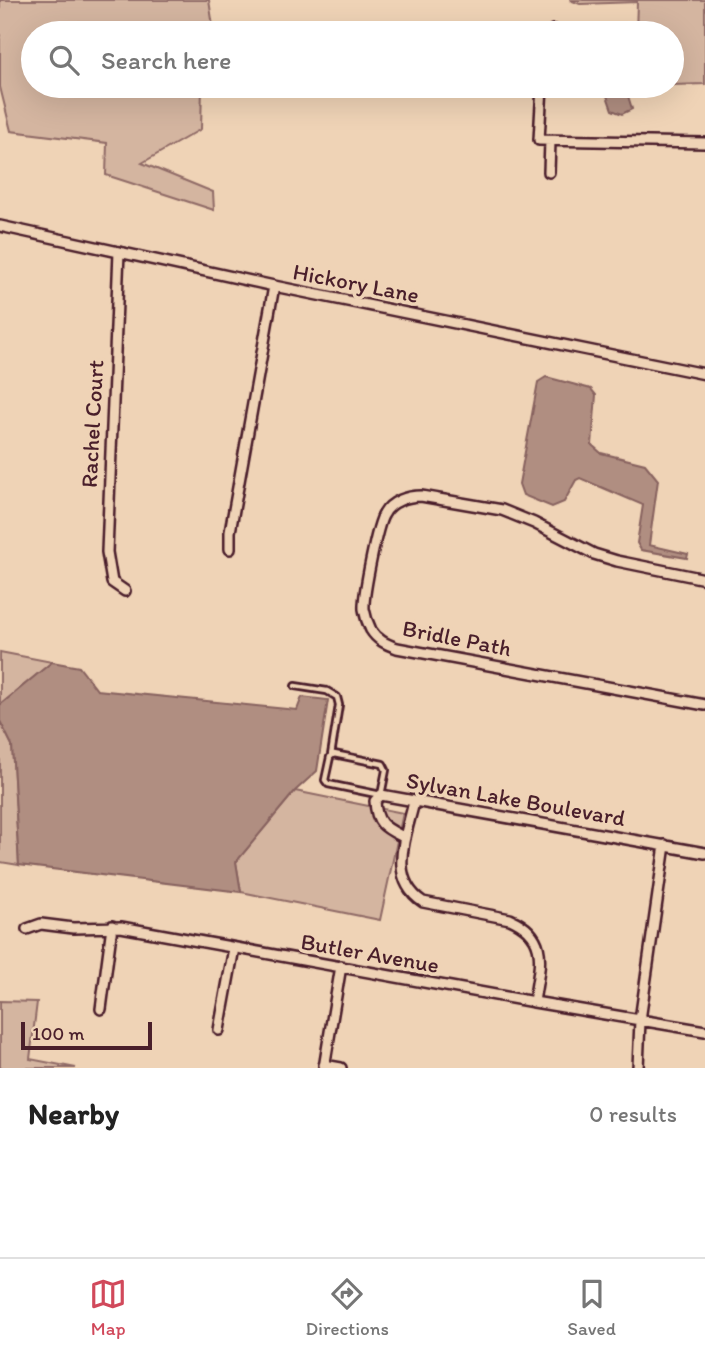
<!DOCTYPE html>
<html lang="en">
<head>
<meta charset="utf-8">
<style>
  body { margin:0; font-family:Itim,sans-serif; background:#f2f2f2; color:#222 }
  .scale { position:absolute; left:21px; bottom:18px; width:131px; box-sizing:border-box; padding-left:7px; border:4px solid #4a1f2b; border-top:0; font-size:19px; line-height:24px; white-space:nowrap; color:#4a1f2b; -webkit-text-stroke:5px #efd3b6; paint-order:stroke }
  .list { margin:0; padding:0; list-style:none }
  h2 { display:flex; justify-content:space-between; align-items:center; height:91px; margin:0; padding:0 28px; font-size:30px }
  h2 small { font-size:23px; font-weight:400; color:#767676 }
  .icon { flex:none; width:38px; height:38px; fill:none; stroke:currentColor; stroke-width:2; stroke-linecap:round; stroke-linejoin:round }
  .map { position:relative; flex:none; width:705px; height:1068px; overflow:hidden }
  .search { position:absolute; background:#fff; box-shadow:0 7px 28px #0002; left:21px; right:21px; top:21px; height:77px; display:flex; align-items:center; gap:18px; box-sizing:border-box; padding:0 24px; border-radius:38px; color:#767676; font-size:26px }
  .sheet { height:189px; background:#fff }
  nav { display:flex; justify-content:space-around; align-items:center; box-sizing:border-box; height:98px; border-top:2px solid #e0e0e0; background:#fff; font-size:19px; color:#767676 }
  nav a { display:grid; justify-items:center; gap:4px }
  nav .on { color:#d1495b }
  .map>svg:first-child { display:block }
  .green { fill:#d4b5a0; stroke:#8f6a66; stroke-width:2 }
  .water { fill:#b08e81; stroke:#87625f; stroke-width:2 }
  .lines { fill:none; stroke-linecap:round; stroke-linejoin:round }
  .service-casing { stroke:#4a1f2b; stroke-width:10 }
  .minor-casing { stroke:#4a1f2b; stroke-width:14 }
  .service { stroke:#efd3b6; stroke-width:4.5 }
  .minor { stroke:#efd3b6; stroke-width:9 }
  .labels { text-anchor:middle; stroke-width:7; stroke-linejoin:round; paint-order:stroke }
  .street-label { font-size:23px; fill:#4a1f2b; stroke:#efd3b6 }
</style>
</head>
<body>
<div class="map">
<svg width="705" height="1068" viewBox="0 0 705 1068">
  <rect width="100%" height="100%" fill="#efd3b6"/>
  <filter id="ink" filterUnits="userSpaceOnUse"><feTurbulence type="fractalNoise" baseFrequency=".0143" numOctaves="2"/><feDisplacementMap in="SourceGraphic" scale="14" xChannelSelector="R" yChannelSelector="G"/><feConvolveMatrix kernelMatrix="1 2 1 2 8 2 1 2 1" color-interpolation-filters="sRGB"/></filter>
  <g filter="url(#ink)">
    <path class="green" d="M0 0H209L214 33H33V86H202L201 129 142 163 213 192 214 210 106 175 107 143 11 131 0 87Z
      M570 0H705V84L672 85V33H636L637 2 580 4Z
      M0 652 52 662 0 705Z
      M0 721 12 745 19 865 0 862Z
      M295 791 403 813 380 920 241 892 236 862Z
      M0 1001 37 1002 30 1059 76 1068H0Z"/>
    <path class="water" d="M597 86H625L632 109 622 114 612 110 605 90Z
      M546 377 591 389 596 395 592 445 601 453 645 464 658 480 649 545 688 554 687 558 641 550 637 543 643 505 580 478 576 480 564 502 552 507 523 495 519 484 538 382Z
      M52 662 79 667 97 690 297 710 302 697 328 700 317 771 295 791 236 862 241 892 19 865 12 745 0 721V705Z"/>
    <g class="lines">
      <defs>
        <path id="service" d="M295 686 327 691 337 697 339 705 331 755
          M334 754 383 764 386 770 381 795 328 784 325 780 330 757Z"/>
        <path id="minor" d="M552 33 553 30
          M542 86 539 140 705 143
          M549 172 550 141
          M0 226 274 286 705 374
          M119 252 107 552 112 582 125 591
          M230 549V532L274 286
          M705 579 617 561 594 554 534 523 502 510 421 496C408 496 391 501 384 514 377 524 363 596 364 609 365 615 368 624 371 630 377 640 386 644 397 648L705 705
          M414 802C406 837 387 878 423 902L510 919C551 937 539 966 534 1002
          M405 838C386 828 376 825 375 801L381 795 705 853
          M27 929 41 924 73 928 121 927 534 1002 705 1031
          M101 1009 112 926
          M219 1030 234 948
          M324 1065 341 1068
          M324 1068 341 966
          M638 1068 640 1020 665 845"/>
      </defs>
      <use href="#service" class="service-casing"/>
      <use href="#minor" class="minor-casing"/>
      <use href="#service" class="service"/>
      <use href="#minor" class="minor"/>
    </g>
  </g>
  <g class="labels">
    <g class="street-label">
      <text transform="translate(356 283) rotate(11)" y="8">Hickory Lane</text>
      <text transform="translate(92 424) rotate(-87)" y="8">Rachel Court</text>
      <text transform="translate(457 638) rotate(11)" y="8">Bridle Path</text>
      <text transform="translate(516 799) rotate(10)" y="8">Sylvan Lake Boulevard</text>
      <text transform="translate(370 953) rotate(10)" y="8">Butler Avenue</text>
    </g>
  </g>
</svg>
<div class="scale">100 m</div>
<div class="search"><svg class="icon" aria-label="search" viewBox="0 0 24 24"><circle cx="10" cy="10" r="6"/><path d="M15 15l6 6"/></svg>Search here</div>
</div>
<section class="sheet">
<h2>Nearby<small>0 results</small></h2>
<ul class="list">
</ul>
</section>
<nav>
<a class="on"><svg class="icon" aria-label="map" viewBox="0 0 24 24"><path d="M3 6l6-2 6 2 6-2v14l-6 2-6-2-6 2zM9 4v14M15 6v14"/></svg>Map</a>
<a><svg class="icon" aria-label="directions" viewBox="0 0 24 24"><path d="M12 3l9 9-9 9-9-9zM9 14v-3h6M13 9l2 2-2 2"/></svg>Directions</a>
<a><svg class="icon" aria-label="saved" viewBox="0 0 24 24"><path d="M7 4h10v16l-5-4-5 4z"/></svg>Saved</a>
</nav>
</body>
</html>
